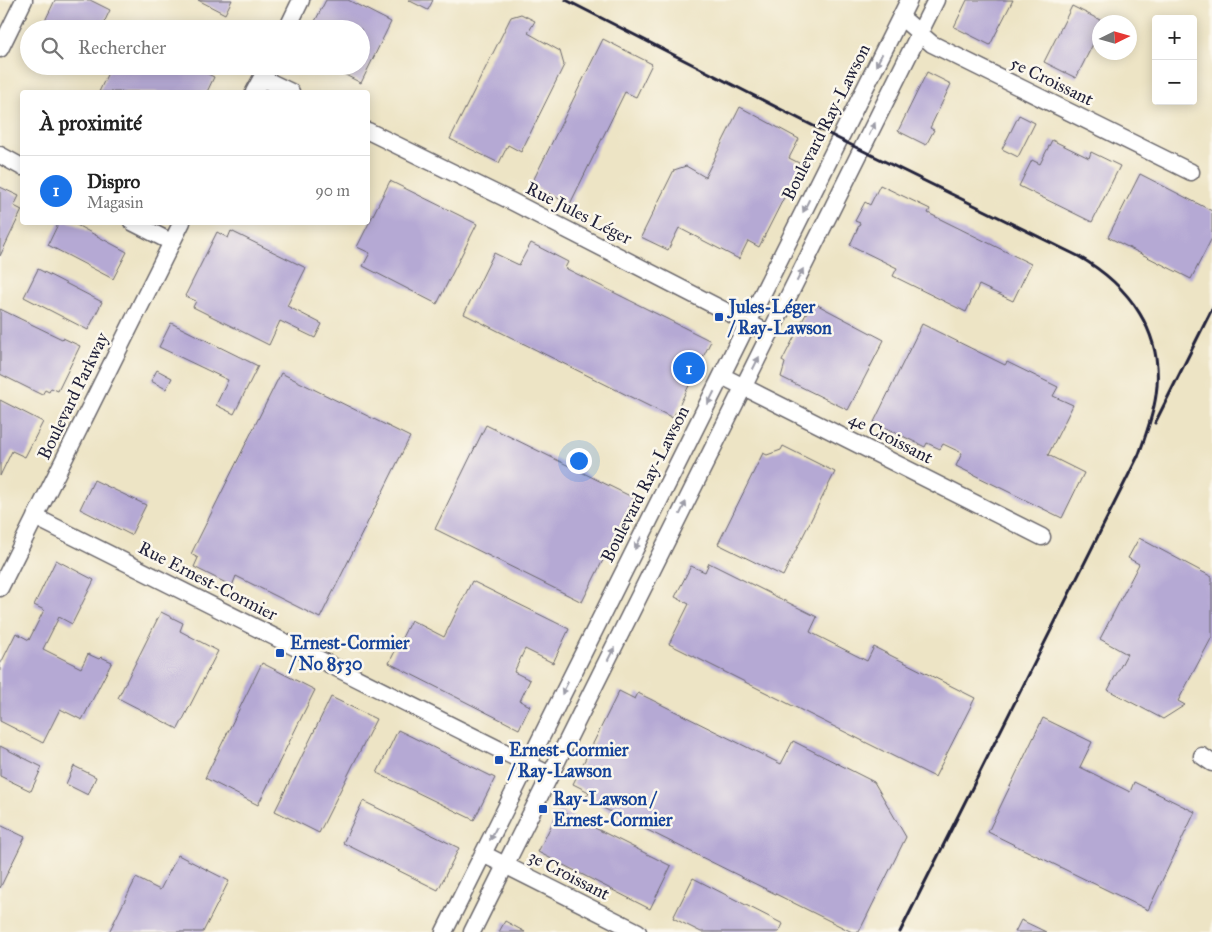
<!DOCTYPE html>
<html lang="fr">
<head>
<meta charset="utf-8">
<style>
  body { margin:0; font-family:"IM FELL Great Primer",serif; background:#f2f2f2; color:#222 }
  .controls { position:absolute; right:15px; top:15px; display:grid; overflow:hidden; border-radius:5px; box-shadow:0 2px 12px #0003 }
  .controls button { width:45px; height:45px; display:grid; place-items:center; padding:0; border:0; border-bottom:1px solid #e0e0e0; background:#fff; color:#222; font:25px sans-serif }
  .compass { position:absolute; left:1092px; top:15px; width:45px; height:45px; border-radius:50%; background:#fff; box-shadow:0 2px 12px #0003; rotate:85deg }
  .you { position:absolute; left:578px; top:460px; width:18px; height:18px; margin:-12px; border:4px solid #fff; border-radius:50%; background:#1a73e8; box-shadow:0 0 0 8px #1a73e833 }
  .badge { display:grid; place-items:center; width:32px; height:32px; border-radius:50%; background:#1a73e8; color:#fff; font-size:16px; font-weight:700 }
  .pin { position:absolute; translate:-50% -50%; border:2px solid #fff; box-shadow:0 1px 5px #0006 }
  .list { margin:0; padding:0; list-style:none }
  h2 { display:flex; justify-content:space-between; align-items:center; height:65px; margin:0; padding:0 20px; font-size:21px }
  h2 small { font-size:16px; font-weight:400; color:#767676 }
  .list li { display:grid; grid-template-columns:32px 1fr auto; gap:15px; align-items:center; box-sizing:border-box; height:70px; padding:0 20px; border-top:1px solid #e0e0e0 }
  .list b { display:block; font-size:19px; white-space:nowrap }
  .list p { margin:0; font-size:16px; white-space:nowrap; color:#767676 }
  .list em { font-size:16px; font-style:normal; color:#767676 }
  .icon { flex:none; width:28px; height:28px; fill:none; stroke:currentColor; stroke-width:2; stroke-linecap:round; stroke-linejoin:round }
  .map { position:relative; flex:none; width:1212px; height:932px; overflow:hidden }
  .search { position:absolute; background:#fff; box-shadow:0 2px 12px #0003; left:20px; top:20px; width:350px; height:55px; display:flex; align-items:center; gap:12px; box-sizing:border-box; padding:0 18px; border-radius:28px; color:#767676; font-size:19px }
  .panel { position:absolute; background:#fff; box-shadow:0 2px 12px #0003; left:20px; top:90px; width:350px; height:135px; border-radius:5px }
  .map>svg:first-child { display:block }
  .building { fill:#b5a9d4 }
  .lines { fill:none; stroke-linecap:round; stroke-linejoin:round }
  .minor-casing { stroke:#69666b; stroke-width:19 }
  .minor { stroke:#fff; stroke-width:16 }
  .rail { stroke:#22223b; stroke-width:3 }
  .oneway { fill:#9c9ca7 }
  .transit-dot { fill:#1a4fb4; stroke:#fbf7ec; stroke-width:2 }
  .labels { text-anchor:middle; stroke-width:5; stroke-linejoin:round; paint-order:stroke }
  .street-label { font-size:18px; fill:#22223b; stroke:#fbf7ec }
  .transit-label { font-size:18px; font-weight:bold; fill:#164399; stroke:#fbf7ec; text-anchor:start }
</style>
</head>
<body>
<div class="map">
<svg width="1212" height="932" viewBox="0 0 1212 932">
  <rect width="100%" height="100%" fill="#fbf7ec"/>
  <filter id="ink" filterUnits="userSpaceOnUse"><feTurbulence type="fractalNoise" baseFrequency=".02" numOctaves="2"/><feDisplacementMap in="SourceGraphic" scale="10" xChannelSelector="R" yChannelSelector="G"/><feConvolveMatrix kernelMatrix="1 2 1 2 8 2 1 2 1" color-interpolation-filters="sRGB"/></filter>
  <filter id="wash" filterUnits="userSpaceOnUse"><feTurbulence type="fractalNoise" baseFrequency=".0096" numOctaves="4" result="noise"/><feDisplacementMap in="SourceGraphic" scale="20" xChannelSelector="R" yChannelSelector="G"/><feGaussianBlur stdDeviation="1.12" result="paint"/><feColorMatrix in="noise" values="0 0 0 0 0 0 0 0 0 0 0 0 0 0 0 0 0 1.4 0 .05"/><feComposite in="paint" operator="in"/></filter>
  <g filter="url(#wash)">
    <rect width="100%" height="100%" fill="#ede4c5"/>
    <g id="blocks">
      <path class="building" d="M55 0H90L110 10 101 29H51L43 25Z
        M198 0H232L225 14Z
        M326 0H348L391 22 361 83 328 66H361V29H311Z
        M408 0H433L428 10Z
        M967 0H1013L990 45 954 27Z
        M1072 6 1100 20V30L1076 78 1044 62Z
        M521 14 535 21 528 33 560 51 564 65 521 152 508 145 499 163 450 139 511 17Z
        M603 39 652 64 636 97 625 92 570 204 531 185Z
        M111 66H192L214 77 207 92H99Z
        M927 72 951 84 930 128 934 130 926 145 898 131Z
        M740 107 799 139 789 158 801 164 759 247 748 241 739 259 679 228 668 250 641 237 674 170 686 166 705 177Z
        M1019 115 1035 123 1018 157 1002 149Z
        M1052 140 1089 158 1091 152 1120 166 1092 222 1019 186 1032 160 1040 164Z
        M1140 174 1212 211V238L1191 279 1108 237Z
        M390 181 477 224 437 304 363 266 370 253 357 247Z
        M880 185 930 209 928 213 1031 264 1013 301 979 285 966 312 893 276 897 268 850 245 860 223 855 221 865 202 870 205Z
        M0 187 19 196 14 206 22 210 0 256Z
        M59 222H71L127 252 113 279 48 245Z
        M231 231 306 268 287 306 322 324 315 338 280 321 269 345 193 307 196 301 185 296 217 232 228 238Z
        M531 243 568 262 565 268 711 341 673 418 464 314 494 253 519 265Z
        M38 269 102 302 88 330 24 297Z
        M812 302 884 340 848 410 781 377 785 363 782 361Z
        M0 309 62 339 63 338 80 346 58 391 51 388 49 392 45 390 42 395 0 374Z
        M171 323 258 366 234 414 216 405 228 380 159 347Z
        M922 324 1005 365 1007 362 1058 387 1053 396 1073 405 1048 455 1084 473 1062 518 956 466 962 453 943 444 940 449 927 443 925 447 874 422Z
        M157 370 172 378 166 389 151 381Z
        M281 373 410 437 320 618 236 576 232 586 194 567 198 558 191 554Z
        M0 400 43 422 25 457 12 451 0 476Z
        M486 425 634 498 582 602 435 529Z
        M783 446 835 472 783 576 718 544 763 453 767 455 781 450Z
        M94 480 146 505 131 535 80 509Z
        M1139 538 1212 577V637L1178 701 1185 705 1163 719 1108 690 1127 654 1100 639 1139 564 1128 558Z
        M56 560 94 580 72 624 59 617 43 649 81 668 88 654 99 659 101 657 112 662 82 720 60 709 43 743 0 721V665L16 633 29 640 44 610 34 605Z
        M709 563 817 617 810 632 867 661 874 647 975 698 935 777 669 644 689 604 675 597 691 566 705 572Z
        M472 581 569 629 553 663 525 649 514 672 530 680 520 701 530 706 519 729 389 663 411 620 444 637Z
        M161 612 183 623 180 631 218 651 178 729 118 698Z
        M262 663 315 690 258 805 205 778Z
        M619 691 635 699 638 693 781 764 793 741 874 782 906 837 859 932H852L585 799 589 792 573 784Z
        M331 697 376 719 319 833 275 811Z
        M1043 718 1092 742 1080 767 1130 792 1134 782 1195 812 1148 910 988 832Z
        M398 730 495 778 474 820 377 773Z
        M0 746 42 767 31 791 0 776Z
        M74 766 96 777 88 795 66 784Z
        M363 801 459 848 438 890 343 843Z
        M559 810 671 866 650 909 538 852Z
        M0 825 25 837 0 888Z
        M178 855 229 881 203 932H109L136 878 160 890Z
        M693 878 783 924 779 932H701L673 918Z
        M1021 920 1046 932H1015Z
        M505 921 525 932H499Z"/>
    </g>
  </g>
  <g filter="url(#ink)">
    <use href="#blocks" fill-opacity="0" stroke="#69666b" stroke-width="1"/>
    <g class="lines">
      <defs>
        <path id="minor" d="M901 17 932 44 1191 172
          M287 29 301 0
          M0 49 24 0
          M262 78 291 92
          M254 92 268 66
          M368 131 511 201 770 334
          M0 155 22 167
          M132 222 171 242
          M722 376 1042 537
          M35 517 550 775
          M0 588 182 222
          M1202 756 1212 763
          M483 854 638 932
          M444 932 909 0
          M472 932 936 0"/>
      </defs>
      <use href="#minor" class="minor-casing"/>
      <use href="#minor" class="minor"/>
      <path class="rail" d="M566 0 839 139 1078 256C1129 285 1165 333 1156 395 1153 417 1145 437 1138 457
        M1155 423 1212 309
        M900 932 1140 452"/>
    </g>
    <defs><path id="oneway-solid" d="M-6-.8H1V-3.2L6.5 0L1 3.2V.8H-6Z" transform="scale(1.25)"/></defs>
    <g class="oneway">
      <use href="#oneway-solid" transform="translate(879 60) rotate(117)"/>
      <use href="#oneway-solid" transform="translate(872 129) rotate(-64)"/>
      <use href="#oneway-solid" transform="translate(806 206) rotate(116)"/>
      <use href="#oneway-solid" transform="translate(800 275) rotate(-63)"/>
      <use href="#oneway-solid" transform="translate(756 363) rotate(-63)"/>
      <use href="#oneway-solid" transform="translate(711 398) rotate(117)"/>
      <use href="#oneway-solid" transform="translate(683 508) rotate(-64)"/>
      <use href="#oneway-solid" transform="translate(638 543) rotate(117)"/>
      <use href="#oneway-solid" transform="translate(611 654) rotate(-63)"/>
      <use href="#oneway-solid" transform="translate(565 688) rotate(116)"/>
      <use href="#oneway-solid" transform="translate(493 834) rotate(117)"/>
    </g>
  </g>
  <g class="transit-dot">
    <rect x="714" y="312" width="10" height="10" rx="2.5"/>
    <rect x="275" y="648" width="10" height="10" rx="2.5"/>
    <rect x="494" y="755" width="10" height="10" rx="2.5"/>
    <rect x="538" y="804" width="10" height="10" rx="2.5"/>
  </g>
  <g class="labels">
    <g class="street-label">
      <text transform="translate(1052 81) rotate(26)" y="6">5e Croissant</text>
      <text transform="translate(826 122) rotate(-63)" y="6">Boulevard Ray-Lawson</text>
      <text transform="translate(579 213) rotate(27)" y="6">Rue Jules Léger</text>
      <text transform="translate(73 396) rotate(-64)" y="6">Boulevard Parkway</text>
      <text transform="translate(891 438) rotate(27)" y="6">4e Croissant</text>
      <text transform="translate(645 484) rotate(-63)" y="6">Boulevard Ray-Lawson</text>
      <text transform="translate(208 581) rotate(27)" y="6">Rue Ernest-Cormier</text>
      <text transform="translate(569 875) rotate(27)" y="6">3e Croissant</text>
    </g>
    <g class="transit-label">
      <text x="729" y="313">Jules-Léger<tspan x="729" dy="21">/ Ray-Lawson</tspan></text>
      <text x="290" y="649">Ernest-Cormier<tspan x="290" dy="21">/ No 8530</tspan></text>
      <text x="509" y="756">Ernest-Cormier<tspan x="509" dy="21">/ Ray-Lawson</tspan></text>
      <text x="553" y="805">Ray-Lawson /<tspan x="553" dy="21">Ernest-Cormier</tspan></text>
    </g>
  </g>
</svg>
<div class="controls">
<button>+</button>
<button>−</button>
</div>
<svg class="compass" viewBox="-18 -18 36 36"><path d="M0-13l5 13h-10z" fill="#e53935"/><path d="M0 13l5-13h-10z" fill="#767676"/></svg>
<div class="you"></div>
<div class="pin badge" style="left:689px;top:368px">1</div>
<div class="search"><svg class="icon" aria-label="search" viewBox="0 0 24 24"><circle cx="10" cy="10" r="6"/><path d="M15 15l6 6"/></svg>Rechercher</div>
<section class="panel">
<h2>À proximité<small></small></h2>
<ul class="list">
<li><span class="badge">1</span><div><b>Dispro</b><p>Magasin</p></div><em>90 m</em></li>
</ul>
</section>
</div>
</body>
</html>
